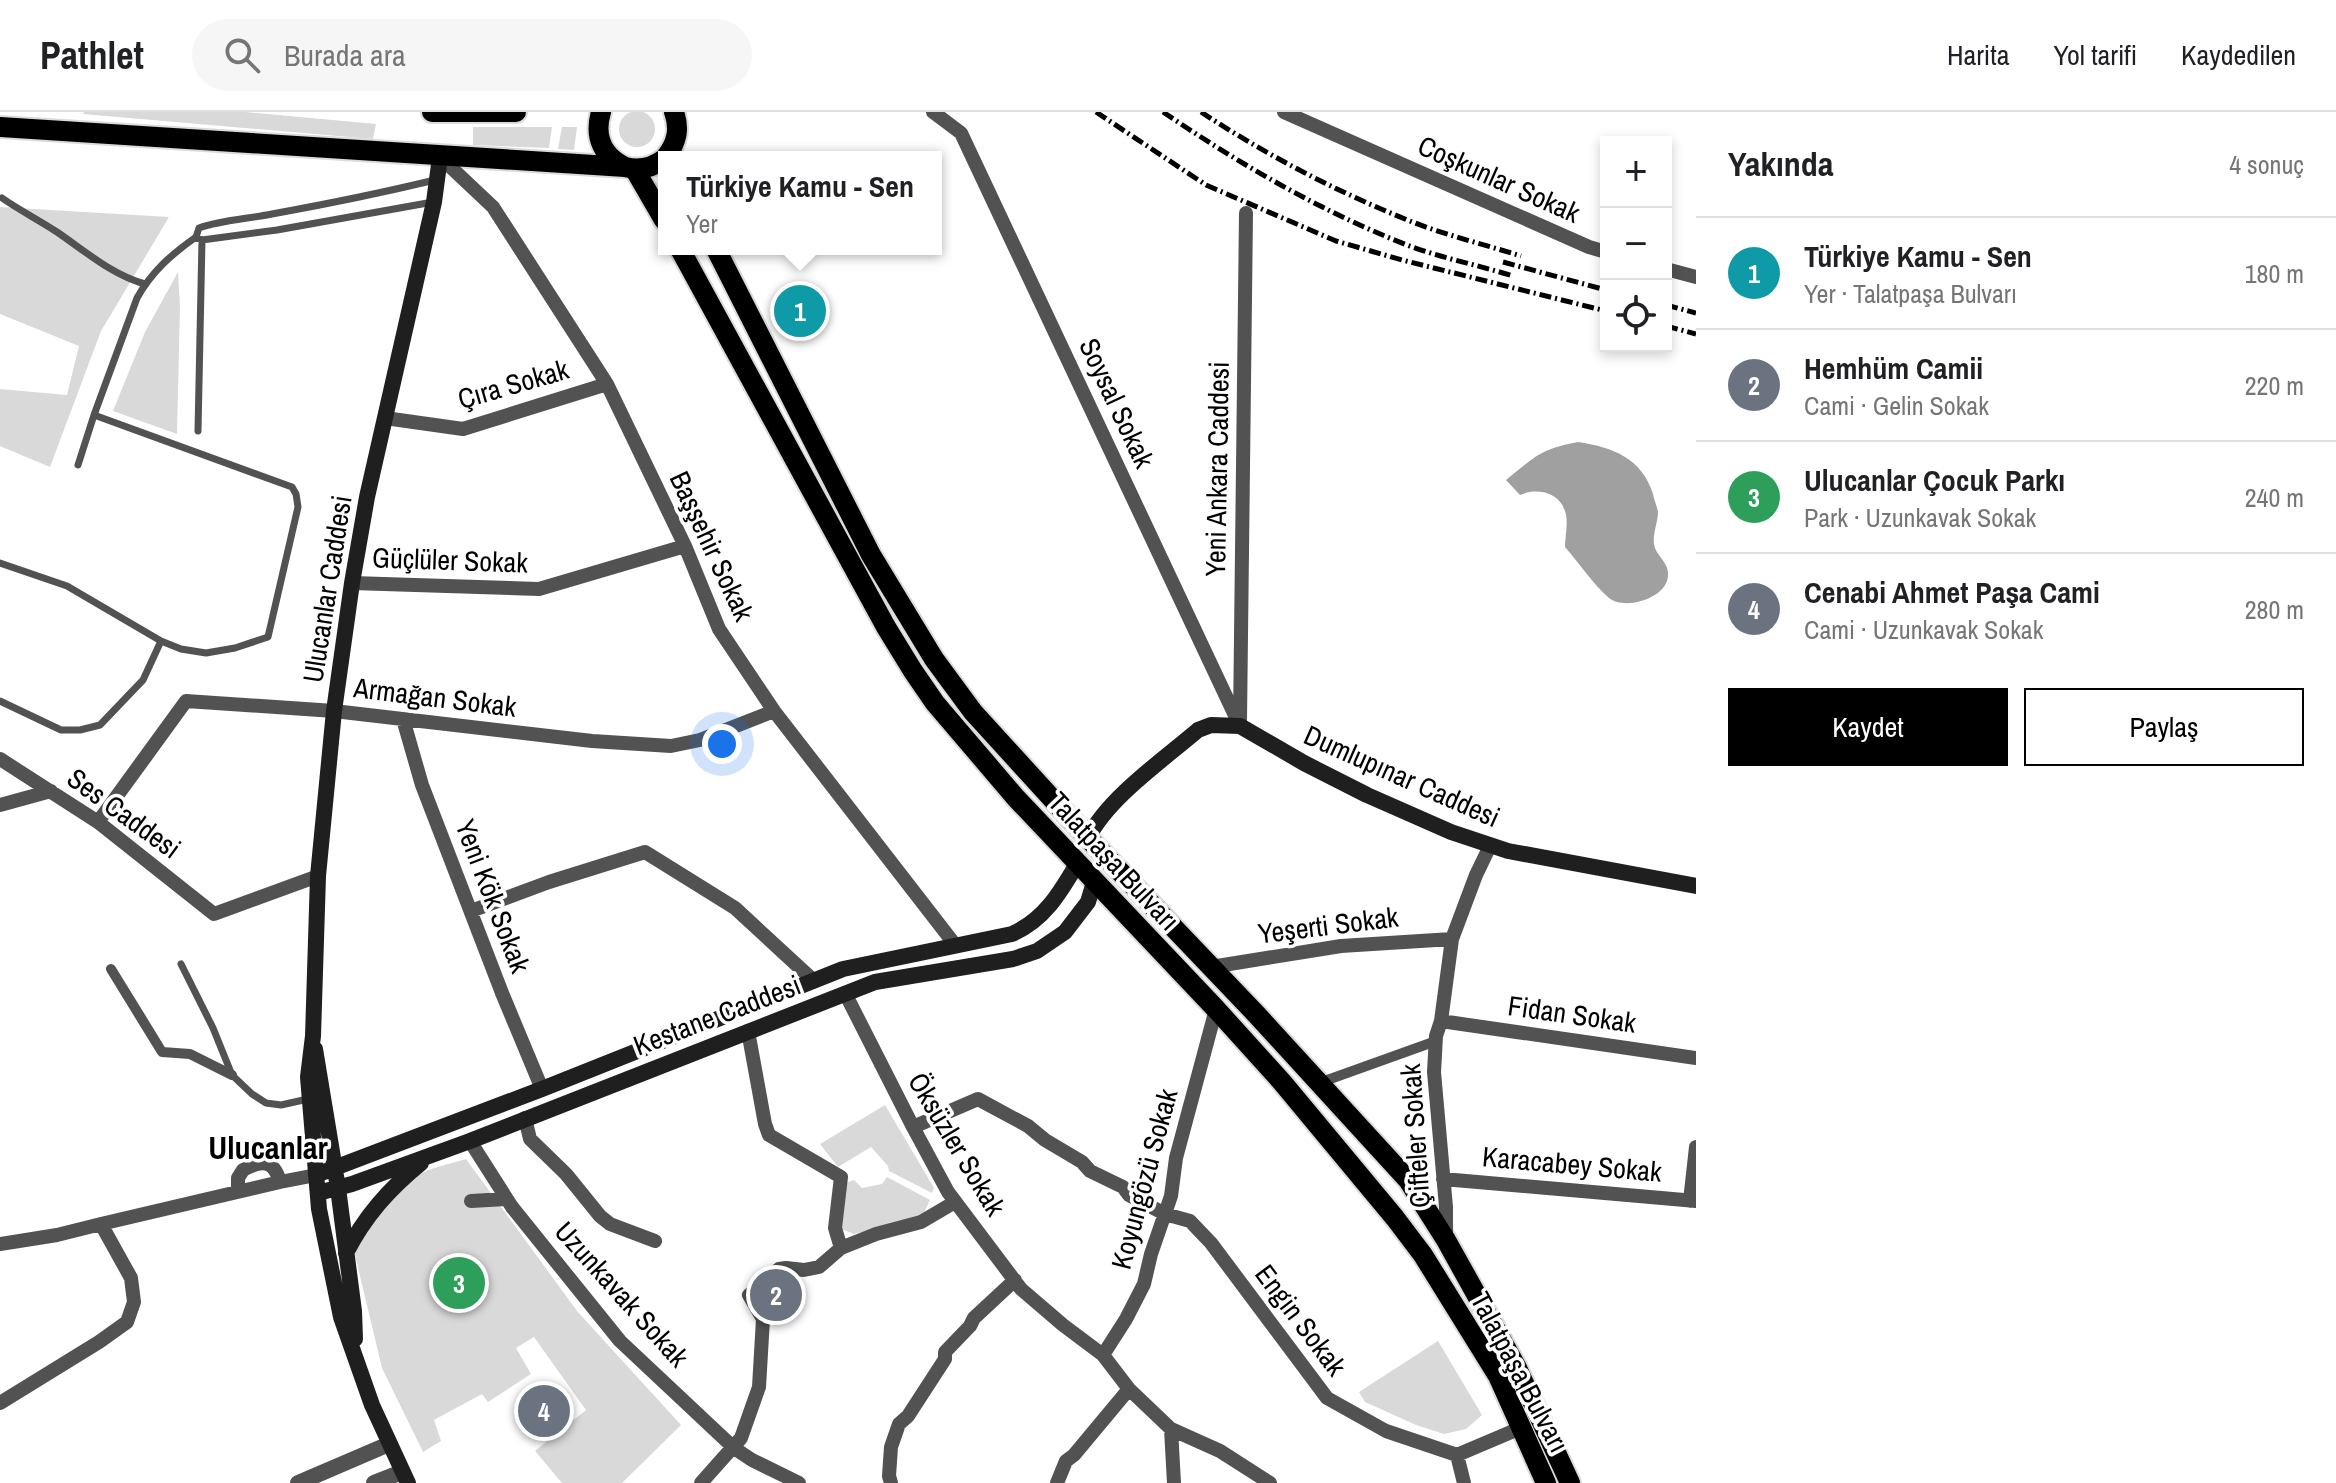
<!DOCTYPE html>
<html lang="tr">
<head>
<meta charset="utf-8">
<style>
  body { margin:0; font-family:"Archivo Narrow",sans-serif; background:#f6f6f6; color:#202124 }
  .controls { position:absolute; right:24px; top:24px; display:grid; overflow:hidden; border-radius:0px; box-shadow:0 4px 12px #0003 }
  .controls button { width:72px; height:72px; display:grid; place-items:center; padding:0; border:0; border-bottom:2px solid #e0e0e0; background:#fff; color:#202124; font:40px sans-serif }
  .you { position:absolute; left:722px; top:632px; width:28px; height:28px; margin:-20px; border:6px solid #fff; border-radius:50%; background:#1a73e8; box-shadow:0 0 0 12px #1a73e833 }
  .badge { display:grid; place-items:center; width:52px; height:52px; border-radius:50%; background:#000; color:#fff; font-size:26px; font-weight:700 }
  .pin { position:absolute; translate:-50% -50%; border:4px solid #fff; box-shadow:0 2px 8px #0006 }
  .popup { position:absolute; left:658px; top:39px; width:284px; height:104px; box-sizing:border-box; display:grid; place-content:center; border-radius:0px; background:#fff; filter:drop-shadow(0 2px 6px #0005); font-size:26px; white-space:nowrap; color:#757577 }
  .popup b { font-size:30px; color:#202124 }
  .popup::after { content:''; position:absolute; left:50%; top:100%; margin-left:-16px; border:16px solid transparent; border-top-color:#fff }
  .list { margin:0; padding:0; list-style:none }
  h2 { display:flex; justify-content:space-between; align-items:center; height:104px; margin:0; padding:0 32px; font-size:34px }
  h2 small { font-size:26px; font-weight:400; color:#757577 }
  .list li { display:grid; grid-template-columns:52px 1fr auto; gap:24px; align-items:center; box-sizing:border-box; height:112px; padding:0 32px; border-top:2px solid #e0e0e0 }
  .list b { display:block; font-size:30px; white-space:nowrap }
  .list p { margin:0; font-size:26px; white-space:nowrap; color:#757577 }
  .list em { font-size:26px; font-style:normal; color:#757577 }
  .actions { display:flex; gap:16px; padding:24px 32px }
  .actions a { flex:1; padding:18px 0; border:2px solid #000; border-radius:0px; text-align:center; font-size:28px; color:#000 }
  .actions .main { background:#000; color:#fff }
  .icon { flex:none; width:44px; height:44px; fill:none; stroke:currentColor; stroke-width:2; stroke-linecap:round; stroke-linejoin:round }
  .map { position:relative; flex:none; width:1696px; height:1371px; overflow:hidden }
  header { display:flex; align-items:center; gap:48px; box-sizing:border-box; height:112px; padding:0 40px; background:#fff; border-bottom:2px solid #e0e0e0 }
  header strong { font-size:38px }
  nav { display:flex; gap:44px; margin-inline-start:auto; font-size:28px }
  .search { width:560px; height:72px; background:#f6f6f6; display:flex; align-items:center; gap:20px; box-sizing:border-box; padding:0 28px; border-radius:44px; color:#757577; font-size:30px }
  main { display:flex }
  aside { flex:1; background:#fff }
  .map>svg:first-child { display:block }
  .green { fill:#d9d9d9 }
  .water { fill:#a0a0a0 }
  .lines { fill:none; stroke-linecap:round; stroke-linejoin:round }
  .primary-casing { stroke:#dbdbdb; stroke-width:24 }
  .service { stroke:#525252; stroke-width:7 }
  .pedestrian { stroke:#525252; stroke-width:10 }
  .minor { stroke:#525252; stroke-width:14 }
  .tertiary { stroke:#525252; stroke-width:16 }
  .secondary { stroke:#1f1f1f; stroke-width:16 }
  .primary { stroke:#000; stroke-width:20 }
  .rail { stroke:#000; stroke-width:5; stroke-dasharray:12 4 2 4; stroke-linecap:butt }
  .labels { text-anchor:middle; stroke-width:7; stroke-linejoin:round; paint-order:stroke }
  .street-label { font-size:28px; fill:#000; stroke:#fff }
  .quarter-label { font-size:32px; font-weight:bold; fill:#000; stroke:#fff }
</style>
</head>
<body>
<header>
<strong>Pathlet</strong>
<div class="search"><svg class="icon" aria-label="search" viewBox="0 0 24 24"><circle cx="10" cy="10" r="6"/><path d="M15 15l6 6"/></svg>Burada ara</div>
<nav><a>Harita</a><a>Yol tarifi</a><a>Kaydedilen</a></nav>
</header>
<main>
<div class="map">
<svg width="1696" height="1371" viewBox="0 0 1696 1371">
  <rect width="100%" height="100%" fill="#fff"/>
  <path class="green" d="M619 17a18 18 0 1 1 36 0a18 18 0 1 1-36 0Z
    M84 0H245L376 12 373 27 83 2Z
    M473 15H552L549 36 473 33Z
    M562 15H577L574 38 558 37Z
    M0 95 169 105 101 219 50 355 0 334V277L67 283 79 234 0 202Z
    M178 160 180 194 177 322 113 299 145 220Z
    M885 993 934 1076 932 1081 889 1059 888 1054 871 1035 838 1055 820 1032Z
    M466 1047 577 1199 681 1313 622 1371H562L535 1339 586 1298 534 1225 516 1236 531 1262 488 1290 482 1282 434 1308 441 1329 423 1340 382 1256 355 1143C362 1117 394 1080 417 1064 430 1055 451 1052 466 1047Z
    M887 1065 930 1088 922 1105 854 1122 841 1117 846 1071 854 1068 862 1076 882 1072Z
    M1438 1229 1482 1303 1466 1317 1444 1322 1416 1313 1365 1290 1359 1280Z"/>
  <path class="water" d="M1578 330C1612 335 1642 346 1653 382 1654 388 1657 394 1658 400 1658 411 1651 425 1655 436 1659 446 1669 452 1668 463 1668 486 1625 499 1609 486 1593 472 1579 451 1565 435 1565 425 1568 412 1566 403 1562 381 1538 375 1520 383L1506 368C1535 345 1540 337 1578 330Z"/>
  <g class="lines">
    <defs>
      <path id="primary" d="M432 0H516
        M601 0C594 24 602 44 625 55
        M0 15 625 55C640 59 652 56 664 47
        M666 45C677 30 680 17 674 0
        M635 58 664 108
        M680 137 886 515 913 559 935 591 1016 686 1216 897 1282 970 1395 1106 1423 1143 1498 1264 1546 1371
        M716 137 871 443 934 547 973 600 1088 726 1257 903 1408 1068 1446 1128 1516 1254 1570 1371"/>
    </defs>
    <use href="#primary" class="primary-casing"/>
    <path class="service" d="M2 86C19 98 39 108 57 120 85 139 112 163 145 172
      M433 90 277 118 202 128 196 125 199 116C222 108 247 107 272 102 327 92 381 81 435 68
      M198 319 202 128
      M78 353 94 303 137 186C152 159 172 142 196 125
      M0 451 67 474 161 529 181 537 206 541 235 536 268 525 298 395 296 382 292 375 94 303
      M0 589 61 618H80L100 613 143 568 161 529
      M181 852 213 916 232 963 252 982 266 991 281 993 308 987"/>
    <path class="pedestrian" d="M111 857 162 940 190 942 232 963
      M1319 971 1436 929"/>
    <path class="minor" d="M933 0 961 21 1240 614
      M1284 0 1589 135 1606 140
      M440 45 493 95 607 272 685 434 719 517 774 599 956 834
      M1666 157 1696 165
      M385 306 463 317 607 272
      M352 471 539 477 685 434
      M403 607 422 673 502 881 542 977
      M1240 609 1246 101
      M0 647 98 710 214 802 318 764
      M0 693 51 679
      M98 710 186 589 334 599 592 629 671 634 700 628 774 599
      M471 799 549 770 645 740 735 796 813 868
      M1211 855 1341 834 1452 827
      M845 881 913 1015 948 1080 1021 1177 1063 1213 1103 1243 1129 1277 1171 1317 1220 1339 1270 1371
      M1441 909 1696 946
      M748 919 765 1012 769 1023 841 1065 835 1116 841 1136
      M525 1006 530 1027 566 1062 600 1104 610 1112 655 1129
      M913 1015 978 987 1028 1014 1045 1028 1082 1050 1090 1059 1123 1075 1129 1083 1165 1102 1190 1109 1211 1131 1327 1286 1386 1319 1457 1343
      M470 1029 512 1095 620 1229 734 1336 752 1348 799 1371
      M1443 1067 1696 1089
      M238 1079V1066L243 1058C261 1048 274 1047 280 1070L316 1063
      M471 1089 506 1087
      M1690 1089 1696 1035
      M1446 1128V1095L1434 960 1436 924 1441 909 1452 827 1476 763 1490 734
      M0 1132 57 1123 101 1112
      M1103 1243 1126 1207 1144 1172 1151 1142 1171 1084 1176 1046 1216 897
      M0 1291 99 1230 127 1210 134 1190 131 1166 101 1112 280 1070
      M1171 1317 1174 1371
      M1457 1343 1523 1315
      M1457 1343 1464 1371
      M701 1371 741 1326 759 1275 763 1207 749 1183 779 1157 786 1156 804 1158 819 1155 841 1136 876 1122 921 1110 955 1090
      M891 1371 889 1364 891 1335 899 1312 908 1304 945 1247V1240L970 1214 974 1206 1015 1168
      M1057 1371 1066 1349 1074 1343 1129 1277"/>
    <path class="tertiary" d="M298 1371 389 1332
      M374 1371 402 1360"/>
    <path class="secondary" d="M1088 726C1108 686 1163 648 1198 618L1211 613 1240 614 1304 651 1367 683 1451 720 1508 739 1696 774
      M315 937 338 1076 354 1199 355 1227
      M316 1063 542 977 843 857 1012 822C1044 808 1060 781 1077 752
      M318 1081 352 1072 470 1029 875 870 1013 847 1037 839 1065 820 1088 790 1094 770
      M346 1141C365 1104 389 1077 421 1051
      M408 1371 372 1293 341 1205 319 1097 308 965 313 924 318 764 334 599 352 471 367 385 434 90 440 45"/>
    <use href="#primary" class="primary"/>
    <path class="rail" d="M1096 0 1206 73 1336 129 1402 148 1606 199
      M1163 0C1240 52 1320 99 1407 133 1441 146 1478 153 1513 164
      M1201 0C1268 44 1339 81 1415 111 1449 124 1486 133 1521 144
      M1503 150 1606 178
      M1666 193 1696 201
      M1666 214 1696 222"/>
  </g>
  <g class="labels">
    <g class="street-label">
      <text transform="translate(1499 67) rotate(24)" y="10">Coşkunlar Sokak</text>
      <text transform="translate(513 272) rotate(-16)" y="10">Çıra Sokak</text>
      <text transform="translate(1117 291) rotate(65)" y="10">Soysal Sokak</text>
      <text transform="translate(1217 357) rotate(-89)" y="10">Yeni Ankara Caddesi</text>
      <text transform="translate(712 434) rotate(65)" y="10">Başşehir Sokak</text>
      <text transform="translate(450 448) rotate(2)" y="10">Güçlüler Sokak</text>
      <text transform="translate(327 477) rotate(-81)" y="10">Ulucanlar Caddesi</text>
      <text transform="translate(435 585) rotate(7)" y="10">Armağan Sokak</text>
      <text transform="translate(1402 664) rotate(24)" y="10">Dumlupınar Caddesi</text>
      <text transform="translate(124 701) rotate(36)" y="10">Ses Caddesi</text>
      <text transform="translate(1114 749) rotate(47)" y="10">Talatpaşa Bulvarı</text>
      <text transform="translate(493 784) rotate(69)" y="10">Yeni Kök Sokak</text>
      <text transform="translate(1328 813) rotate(-7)" y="10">Yeşerti Sokak</text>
      <text transform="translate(1572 902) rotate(8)" y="10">Fidan Sokak</text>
      <text transform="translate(717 903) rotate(-21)" y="10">Kestane Caddesi</text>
      <text transform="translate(1415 1024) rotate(-94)" y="10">Çifteler Sokak</text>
      <text transform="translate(957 1032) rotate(59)" y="10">Öksüzler Sokak</text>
      <text transform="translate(1572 1052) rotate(5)" y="10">Karacabey Sokak</text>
      <text transform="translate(1144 1067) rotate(-75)" y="10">Koyungözü Sokak</text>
      <text transform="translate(622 1182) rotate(48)" y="10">Uzunkavak Sokak</text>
      <text transform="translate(1301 1208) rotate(53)" y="10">Engin Sokak</text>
      <text transform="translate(1520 1260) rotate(62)" y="10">Talatpaşa Bulvarı</text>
    </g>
    <g class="quarter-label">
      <text x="268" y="1047">Ulucanlar</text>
    </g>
  </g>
</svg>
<div class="controls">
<button>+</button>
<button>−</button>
<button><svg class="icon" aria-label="locate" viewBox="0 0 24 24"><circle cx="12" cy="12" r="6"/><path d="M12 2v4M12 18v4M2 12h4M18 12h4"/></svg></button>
</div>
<div class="you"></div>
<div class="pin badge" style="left:800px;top:199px;background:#0f9aa8">1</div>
<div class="popup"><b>Türkiye Kamu - Sen</b>Yer</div>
<div class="pin badge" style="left:776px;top:1183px;background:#6b7280">2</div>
<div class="pin badge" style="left:459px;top:1171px;background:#2e9e5b">3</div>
<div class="pin badge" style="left:544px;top:1299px;background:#6b7280">4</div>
</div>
<aside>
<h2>Yakında<small>4 sonuç</small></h2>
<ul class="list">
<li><span class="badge" style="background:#0f9aa8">1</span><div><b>Türkiye Kamu - Sen</b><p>Yer · Talatpaşa Bulvarı</p></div><em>180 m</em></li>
<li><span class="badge" style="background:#6b7280">2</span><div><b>Hemhüm Camii</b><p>Cami · Gelin Sokak</p></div><em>220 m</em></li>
<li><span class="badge" style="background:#2e9e5b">3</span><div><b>Ulucanlar Çocuk Parkı</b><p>Park · Uzunkavak Sokak</p></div><em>240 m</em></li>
<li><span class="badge" style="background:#6b7280">4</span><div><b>Cenabi Ahmet Paşa Cami</b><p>Cami · Uzunkavak Sokak</p></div><em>280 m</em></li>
</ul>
<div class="actions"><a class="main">Kaydet</a><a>Paylaş</a></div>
</aside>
</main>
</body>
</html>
